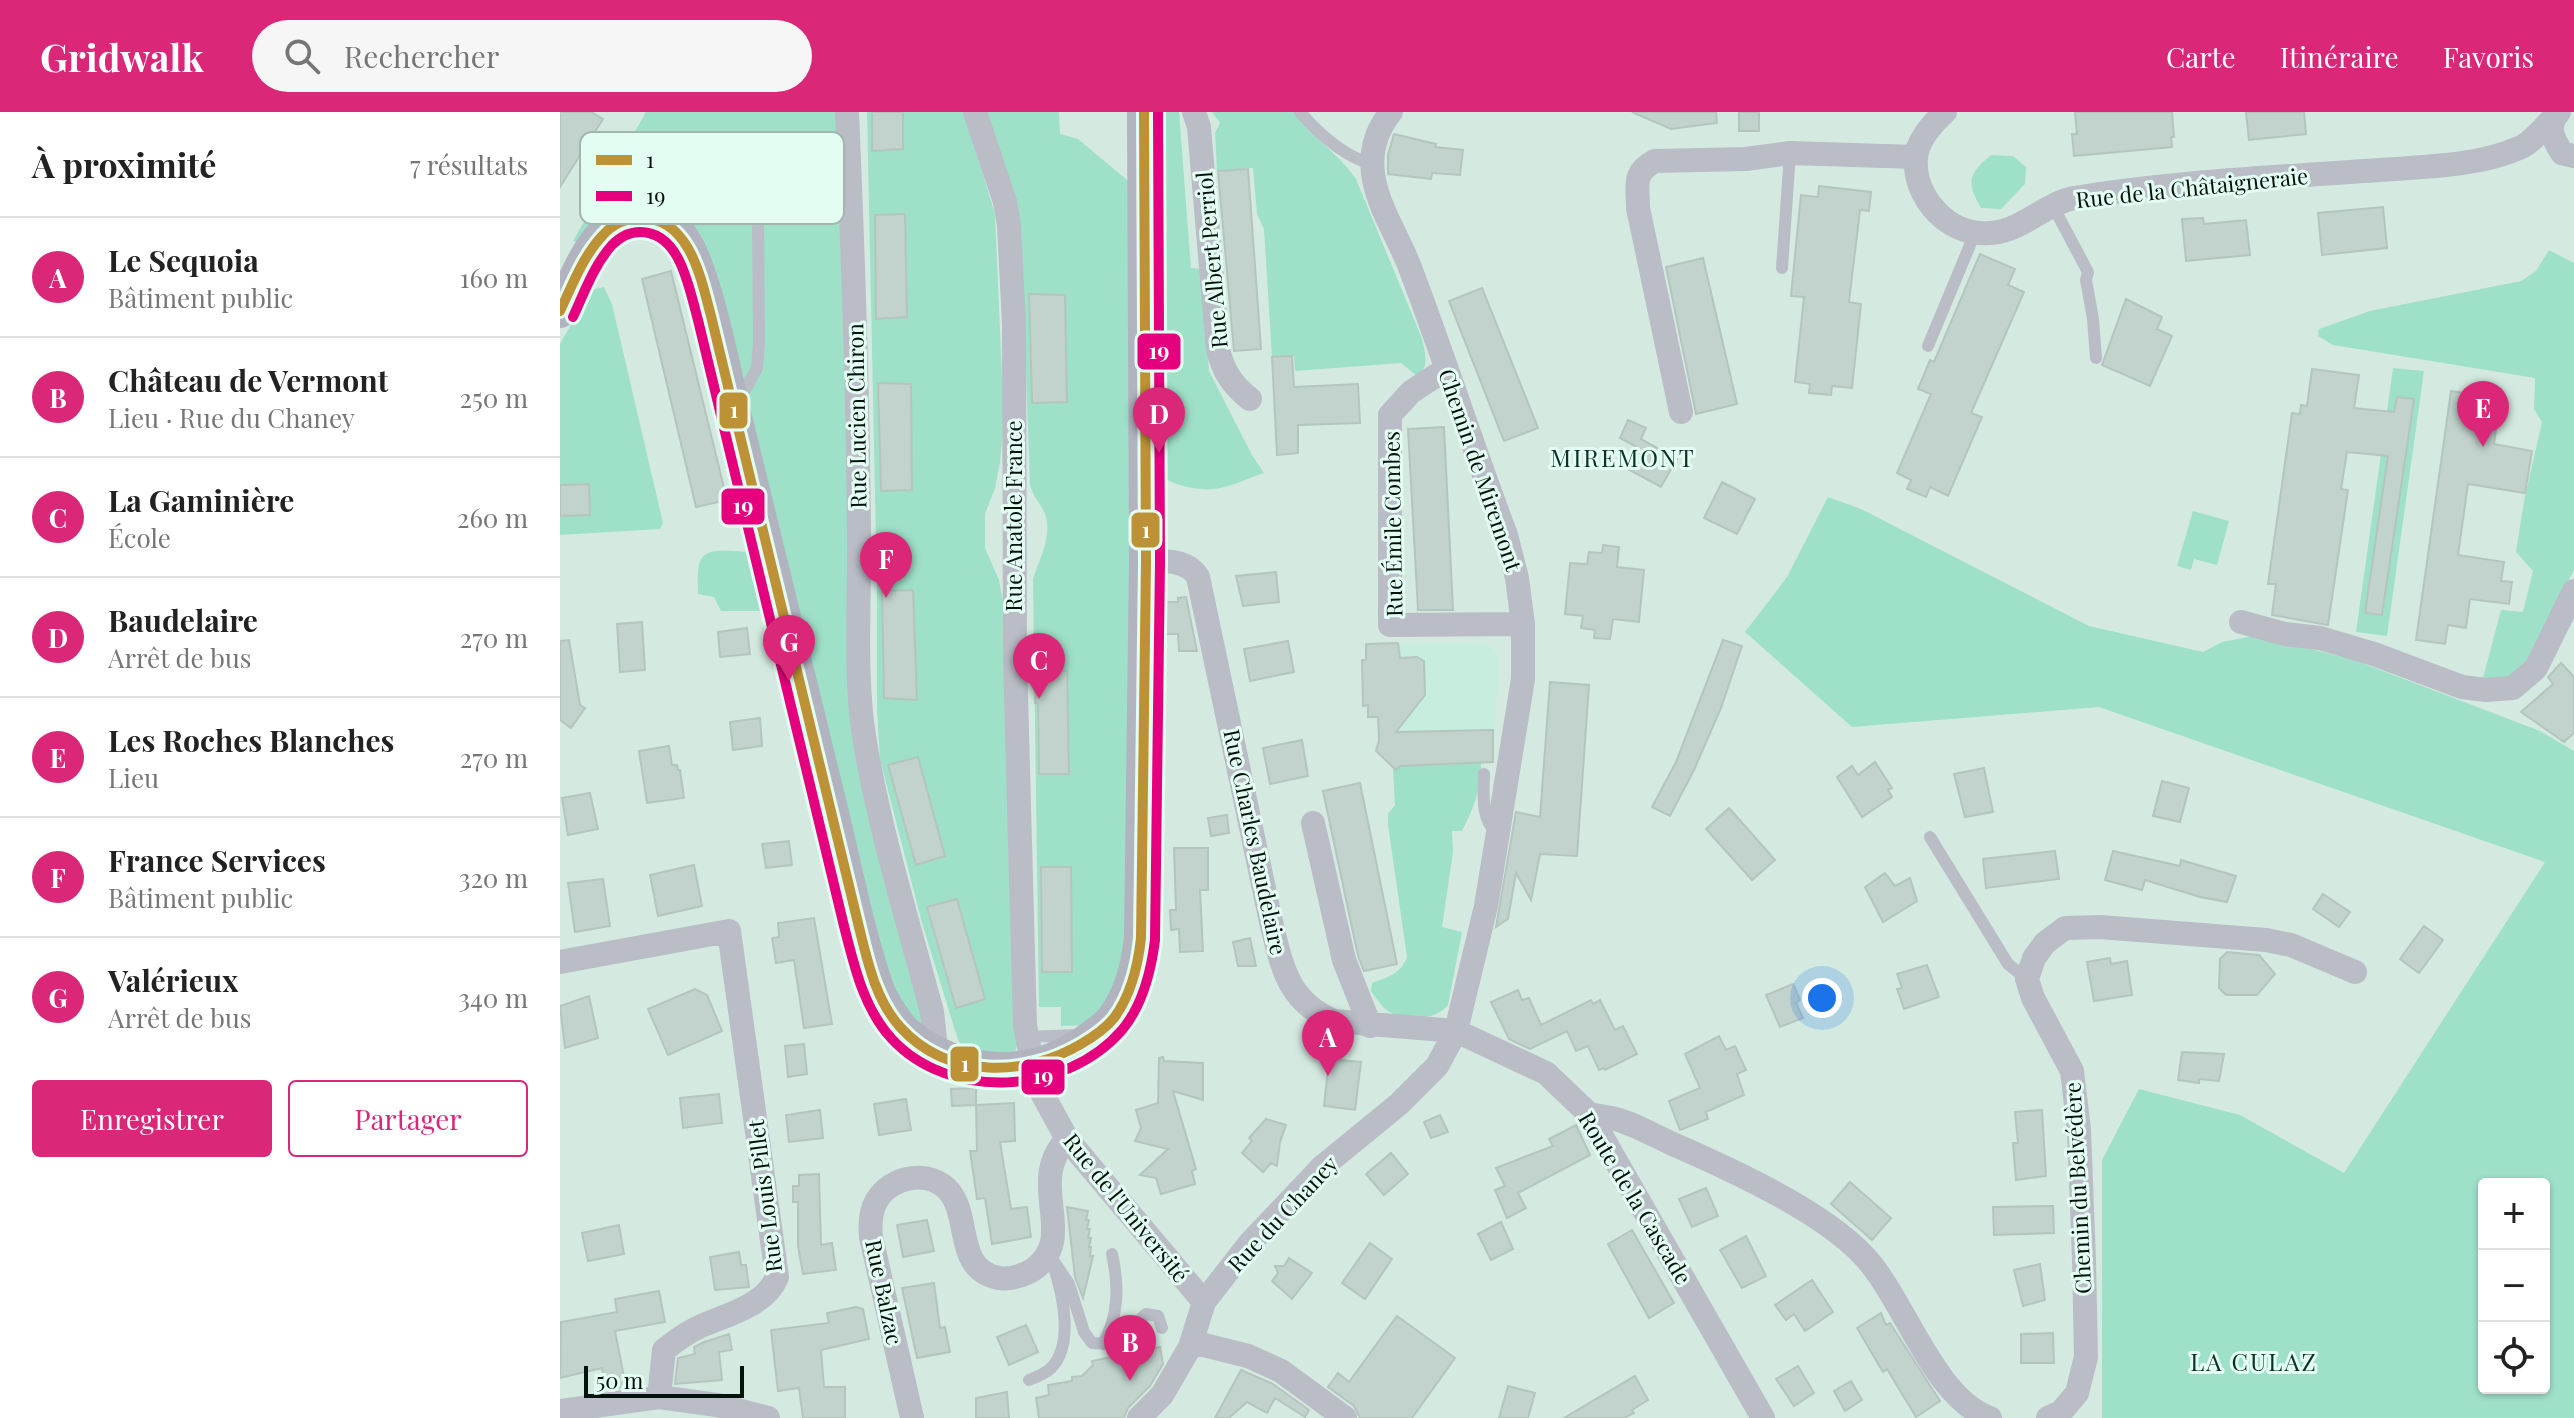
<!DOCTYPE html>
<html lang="fr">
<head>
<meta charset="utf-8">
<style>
  body { margin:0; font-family:"Playfair Display",serif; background:#f6f6f6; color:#222 }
  .controls { position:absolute; right:24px; bottom:24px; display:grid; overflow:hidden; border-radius:8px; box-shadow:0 2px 6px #0004 }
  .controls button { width:72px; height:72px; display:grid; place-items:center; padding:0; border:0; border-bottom:2px solid #e0e0e0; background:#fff; color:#222; font:40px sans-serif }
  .scale { position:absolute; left:24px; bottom:20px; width:160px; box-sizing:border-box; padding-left:8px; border:4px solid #04120d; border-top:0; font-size:22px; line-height:28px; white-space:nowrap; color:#04120d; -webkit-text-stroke:6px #e4fdf3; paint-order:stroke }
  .you { position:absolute; left:1262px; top:886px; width:28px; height:28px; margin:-20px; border:6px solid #fff; border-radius:50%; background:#1a73e8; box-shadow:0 0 0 12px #1a73e833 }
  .badge { display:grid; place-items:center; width:52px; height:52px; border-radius:50%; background:#db2777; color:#fff; font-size:26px; font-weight:700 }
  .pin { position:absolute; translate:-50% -66px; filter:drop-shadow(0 2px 4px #0008) }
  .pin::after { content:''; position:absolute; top:42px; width:28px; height:24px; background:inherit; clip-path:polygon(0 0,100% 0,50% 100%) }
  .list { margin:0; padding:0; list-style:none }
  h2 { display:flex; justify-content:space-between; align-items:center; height:104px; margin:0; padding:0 32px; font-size:34px }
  h2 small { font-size:26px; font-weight:400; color:#767676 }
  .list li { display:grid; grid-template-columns:52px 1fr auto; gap:24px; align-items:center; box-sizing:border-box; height:120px; padding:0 32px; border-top:2px solid #e0e0e0 }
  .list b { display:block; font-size:30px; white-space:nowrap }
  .list p { margin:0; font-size:26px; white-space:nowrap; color:#767676 }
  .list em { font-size:26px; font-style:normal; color:#767676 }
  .actions { display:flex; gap:16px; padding:24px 32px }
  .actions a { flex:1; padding:18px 0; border:2px solid #db2777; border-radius:8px; text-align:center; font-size:28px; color:#db2777 }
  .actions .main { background:#db2777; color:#fff }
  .icon { flex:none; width:44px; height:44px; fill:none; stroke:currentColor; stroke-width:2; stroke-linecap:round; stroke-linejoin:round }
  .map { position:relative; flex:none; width:2014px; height:1306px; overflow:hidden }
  header { display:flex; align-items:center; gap:48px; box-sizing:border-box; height:112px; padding:0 40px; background:#db2777; color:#fff }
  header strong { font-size:38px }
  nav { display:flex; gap:44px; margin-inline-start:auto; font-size:28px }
  .search { width:560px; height:72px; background:#f6f6f6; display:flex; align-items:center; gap:20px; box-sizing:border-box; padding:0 28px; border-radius:44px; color:#767676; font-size:30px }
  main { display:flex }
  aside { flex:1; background:#fff }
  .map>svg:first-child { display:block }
  .built { fill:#c7edde }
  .green { fill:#9fe0c9; fill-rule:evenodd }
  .building { fill:#c1d3cc; stroke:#b4c5be; stroke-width:2 }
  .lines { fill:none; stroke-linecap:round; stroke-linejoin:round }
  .lane { stroke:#babcc6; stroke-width:12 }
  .street { stroke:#babcc6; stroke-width:24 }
  .secondary { stroke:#b1b3bf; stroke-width:34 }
  .bus-1-casing { stroke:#e4fdf3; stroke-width:16 }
  .bus-2-casing { stroke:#e4fdf3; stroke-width:16 }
  .bus-1 { stroke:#bd9236; stroke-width:10 }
  .bus-2 { stroke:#e5007d; stroke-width:10 }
  .labels { text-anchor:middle; stroke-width:6; stroke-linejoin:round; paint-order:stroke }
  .street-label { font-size:22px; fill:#04120d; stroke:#e4fdf3 }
  .neighbourhood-label { font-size:24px; letter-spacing:2px; fill:#0b3226; stroke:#e4fdf3 }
  .key { fill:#e4fdf3; stroke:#a1b6ae; stroke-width:2 }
  .key-label { font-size:22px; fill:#04120d }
  .line-badge { stroke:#e4fdf3; stroke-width:3 }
  .badge-label { font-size:22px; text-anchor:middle; font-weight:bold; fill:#fff }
</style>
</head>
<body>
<header>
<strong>Gridwalk</strong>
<div class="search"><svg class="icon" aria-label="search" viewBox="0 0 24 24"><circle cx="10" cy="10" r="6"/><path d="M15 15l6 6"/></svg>Rechercher</div>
<nav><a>Carte</a><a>Itinéraire</a><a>Favoris</a></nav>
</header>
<main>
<aside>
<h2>À proximité<small>7 résultats</small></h2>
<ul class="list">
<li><span class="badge">A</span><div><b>Le Sequoia</b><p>Bâtiment public</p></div><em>160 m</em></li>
<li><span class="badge">B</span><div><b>Château de Vermont</b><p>Lieu · Rue du Chaney</p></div><em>250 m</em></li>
<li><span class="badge">C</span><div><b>La Gaminière</b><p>École</p></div><em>260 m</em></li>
<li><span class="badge">D</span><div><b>Baudelaire</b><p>Arrêt de bus</p></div><em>270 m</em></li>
<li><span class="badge">E</span><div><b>Les Roches Blanches</b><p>Lieu</p></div><em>270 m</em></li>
<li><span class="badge">F</span><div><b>France Services</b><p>Bâtiment public</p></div><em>320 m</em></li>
<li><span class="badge">G</span><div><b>Valérieux</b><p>Arrêt de bus</p></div><em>340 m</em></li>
</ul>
<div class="actions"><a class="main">Enregistrer</a><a>Partager</a></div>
</aside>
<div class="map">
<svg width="2014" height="1306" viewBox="0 0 2014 1306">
  <rect width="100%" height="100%" fill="#d4eae1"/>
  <path class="built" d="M924 531 933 537 939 546 933 650 853 654 843 651 836 658 813 636 819 629 818 606 808 605V594L803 588 802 548 806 547V532Z"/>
  <path class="green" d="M86 0H280L295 598 366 900 362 911 352 914 342 903 313 813 151 148 139 120 109 96 94 91H70L20 130 13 129Z
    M307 0H404L435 102 444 308 440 350 435 376 425 402V436L439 468 445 501 457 934 454 943 408 941 398 928 362 811 320 647 317 598V476Z
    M425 0H499L500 22 518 27 567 68 576 87V828L540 913 501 914V895H479L473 467C479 447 493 424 485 402 482 393 474 387 470 373L461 121Z
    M598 0H619L631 156 642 157 649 259 692 343 704 361C688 366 671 375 654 377 639 379 608 373 599 361Z
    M652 0H734C751 26 779 41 796 67L861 224C865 239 870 253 858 265L841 251 735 259 734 244 712 245 704 117 697 102 693 56 657 59 655 21 660 11Z
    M1431 43 1453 44 1466 55 1465 72 1441 97 1421 96C1406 70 1408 62 1431 43Z
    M1989 138 2014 151V458L1968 549 1947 569 1923 566 1941 498 1963 500 1973 459 1956 440 1964 389 1982 310 1974 297 1975 266 1773 233 1758 224 1759 217 1810 199 1961 169 1976 159Z
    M44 175 52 192 103 411 100 417 0 423V232L31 178Z
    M1833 256 1864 259 1827 524 1796 520Z
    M1268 385 1301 397 1529 514 1643 540 1662 530 1698 523 1797 549 1980 619 2014 639V1306H1542V1048L1579 977 1680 1003 1784 1061 1985 750 1539 595 1292 615 1185 520 1227 465ZM1924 1072H1984V1276H1924Z
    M1633 399 1669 409 1657 453 1634 447 1631 458 1617 454Z
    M188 440 194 445 206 497 200 499H161L154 485 138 482C136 436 143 437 188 440Z
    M842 651 853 654 921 651C921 677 914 696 902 719H892L893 740 882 815 902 820 888 893C876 909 844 909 828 899 821 894 816 886 811 879L812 871C828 865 841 862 847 845L828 713V702L835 693 833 656 837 658Z"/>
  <path class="building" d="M0 0H31L43 7 0 75Z
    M312 0H343V37L312 39Z
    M1072 0H1156L1157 11 1111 17Z
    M1179 0H1199V19H1179Z
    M1515 0H1612L1614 25H1611L1612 35 1514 44 1512 22H1517Z
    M1686 0H1744L1746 22 1689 28Z
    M834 22 876 32 875 35 903 38 900 63 872 61 871 67 828 62V43Z
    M688 57 701 237 674 239 658 59Z
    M1259 74 1311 80 1309 99 1300 98 1289 190 1301 192 1292 276 1272 274 1271 283 1249 281 1250 272 1235 270 1244 185 1231 184 1241 83 1258 85Z
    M1823 95 1827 136 1762 143 1758 101Z
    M345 102 347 205 316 207 315 103Z
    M1643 106 1644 112 1686 108 1690 143 1626 149 1622 107Z
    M1420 142 1455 157 1448 173 1464 180 1411 301 1422 305 1388 384 1370 375 1366 385 1347 377 1351 368 1337 361 1371 282 1358 277 1370 248 1374 250Z
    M1143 146 1177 292 1136 302 1106 155Z
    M111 159 167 388 136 395 82 167Z
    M922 176 978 316 944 329 889 189Z
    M469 182 505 183 507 290 472 291Z
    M1566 187 1602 205 1597 217 1612 224 1590 274 1542 253Z
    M732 244 734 275 798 272 800 311 738 313V341L717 343 712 245Z
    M1752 257 1799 263 1794 296 1834 300 1837 285 1854 287 1822 503 1805 501 1828 344 1787 340 1781 377 1788 378 1768 513 1712 503 1716 472H1708L1732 301 1740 302 1741 293 1747 294Z
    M318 271 351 272 352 378 321 379Z
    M1891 279 1940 286 1934 332 1972 339 1965 381 1908 372 1898 443 1944 450 1941 469 1952 470 1949 492 1910 487 1906 516 1888 513 1885 532 1856 528Z
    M1068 308 1086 316 1081 327 1117 347 1101 375 1064 355 1075 334 1060 326Z
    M884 315 893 498H858L848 317Z
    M1162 370 1195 387 1177 422 1144 406Z
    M29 372 30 403 0 404V373Z
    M1043 433 1059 435 1057 455 1084 458 1079 510 1053 507 1050 527 1034 526 1035 518 1021 516 1023 504 1005 502 1010 451 1027 452 1029 440 1042 441Z
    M716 460 719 490 683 494 676 464Z
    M353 478 357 588 324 586 322 479Z
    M626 485 637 539H619L618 522H605V490H618V486Z
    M82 510 85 558 60 560 57 512Z
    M187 516 190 542 160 545 158 520Z
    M9 528 20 593 25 596 11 616 0 608V529Z
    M1163 528 1182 534 1161 596 1134 658 1110 704 1092 695 1116 650Z
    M728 529 734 560 690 569 684 537Z
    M838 531 840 546 857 545 864 549 865 583 836 620 933 618V650L840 654 836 658 816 639 819 629 818 605H808V593L803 594 802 548H806V532Z
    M2001 551 2014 565V621L2004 630 1961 600 1993 572 1988 565Z
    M484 558 507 559 509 662H479L478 591H475L477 559Z
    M990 570 1029 573 1017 744 980 742 971 788 956 761 948 807 936 815 956 700 980 705Z
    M200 606 202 634 173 638 170 610Z
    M742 628 748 664 710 672 703 636Z
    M109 634 112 653H117L118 658H120L124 686 87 691 79 639Z
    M358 645 385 744 356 753 328 653Z
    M1315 650 1332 676 1328 678 1332 685 1302 705 1277 665 1292 654 1298 663Z
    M1424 656 1433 700 1405 705 1394 662Z
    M1602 669 1629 676 1620 710 1593 704Z
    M800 671 837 852 804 859 798 844 763 679Z
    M30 681 38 717 8 723 2 686Z
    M1169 696 1215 748 1192 768 1146 717Z
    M667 703 669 721 651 724 648 706Z
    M229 729 232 753 206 756 202 732Z
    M614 736H648V778H640L643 839 620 840 619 817 611 818 610 798H616Z
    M1495 739 1499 767 1426 776 1423 747Z
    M1553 739 1620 754 1621 748 1676 764 1667 790 1640 785 1585 768 1582 778 1545 768Z
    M134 753 142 794 98 804 90 763Z
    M481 755H511L512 860H482Z
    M1325 761 1335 774 1350 766 1357 789 1323 810 1305 775Z
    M43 767 50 814 15 820 8 771Z
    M1763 782 1790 800 1779 815 1753 797Z
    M397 787 425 887 396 896 367 795Z
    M254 806 272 912 244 916 234 848 216 851 212 826 219 825 218 811Z
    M1864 814 1883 828 1859 861 1840 847Z
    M690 826 696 854H678L673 830Z
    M1667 840 1699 843 1715 862 1697 883H1666L1659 876 1660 847Z
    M1550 846 1551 852 1567 849 1572 883 1534 889 1527 850Z
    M1367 853 1379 885 1344 897 1337 877 1342 876 1337 862Z
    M1233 872 1240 888 1236 891 1243 906 1220 915 1206 883Z
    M135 877 147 883 162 919 108 943 88 897Z
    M958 878 962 888 969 886 981 913 1031 888 1033 892 1040 888 1055 918 1063 914 1077 942 1045 958 1044 956 1039 958 1028 934 1016 939 1007 919 970 937 949 927 931 890Z
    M29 884 38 926 5 936 0 894Z
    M1159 924 1166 938 1175 934 1186 958 1177 962 1184 983 1146 1000 1148 1007 1120 1018 1109 989 1140 976 1125 942Z
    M244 932 247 962 228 965 225 934Z
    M1622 940 1664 942 1659 969 1639 967V971L1618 968Z
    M603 945 604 949 643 951V988L613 979 636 1057 632 1059 635 1072 601 1082 596 1066 580 1063 608 1037 575 1029 581 1016 576 998 598 991 599 946Z
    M769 947 801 950 795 998 764 994Z
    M416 976V993L392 994 391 977Z
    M159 982 162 1011 123 1016 120 986Z
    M346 987 351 1018 319 1023 314 992Z
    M454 991 455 1029 440 1030 451 1097 467 1095 471 1125 432 1132 425 1086 417 1087 410 1039H417L416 993Z
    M260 998 263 1026 229 1030 226 1003Z
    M1482 998 1486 1064 1456 1068 1453 1031H1458L1455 1000Z
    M880 1003 888 1020 871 1026 864 1010Z
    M706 1007 726 1013 720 1030 717 1054 711 1051 703 1060 682 1041 692 1029 689 1026Z
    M1016 1013 1030 1043 958 1081 966 1096 947 1106 935 1078 945 1074 936 1056 993 1034 989 1027Z
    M831 1041 848 1062 824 1083 806 1062Z
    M259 1062 261 1133 272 1131 276 1158 243 1162 238 1134V1090H233V1074H239V1063Z
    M1290 1070 1331 1106 1312 1128 1271 1092Z
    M1146 1076 1158 1104 1132 1115 1119 1087Z
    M1493 1094 1494 1121 1434 1123 1433 1095Z
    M507 1095 528 1099 526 1108H529L527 1117H530L528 1126H531L529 1135H531L530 1144H533L523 1186 515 1165Z
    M367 1108 374 1139 343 1145 337 1113Z
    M941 1110 953 1137 931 1148 918 1122Z
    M59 1113 64 1142 28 1149 22 1121Z
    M1072 1118 1114 1191 1089 1206 1048 1132Z
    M1186 1124 1206 1164 1182 1176 1160 1138Z
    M810 1131 832 1147 805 1187 782 1171Z
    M179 1140 181 1153H186L189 1175 155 1178 150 1145Z
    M729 1146 752 1161 732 1187 712 1169 718 1161 715 1154H724Z
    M1480 1152 1485 1188 1463 1194 1454 1158Z
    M1252 1168 1273 1200 1245 1219 1234 1202 1226 1208 1215 1193Z
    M374 1171 380 1216 385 1215 390 1240 357 1246 342 1176Z
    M99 1179 105 1210 55 1219 66 1275 46 1277 42 1256 0 1266 1 1210 57 1200 55 1187Z
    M296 1195 303 1197 309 1227 261 1238 264 1275H285V1306H243L239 1276 218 1279 211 1218 269 1211 267 1201Z
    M1321 1201 1326 1213 1330 1211 1380 1289 1356 1305 1327 1257 1323 1260 1297 1216Z
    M837 1204 895 1246 852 1306H800L794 1294 768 1275 778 1261 789 1270Z
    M466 1213 478 1240 449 1253 437 1225Z
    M1493 1221 1494 1251H1461V1222Z
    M169 1222 172 1238 159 1240 162 1268 115 1272 118 1246 135 1242 134 1235 144 1230Z
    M600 1235 603 1252 590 1274 568 1296 564 1306H479L476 1286 489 1283 488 1273 512 1269V1265L522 1264 533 1253 532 1249Z
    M1238 1254 1254 1281 1234 1294 1216 1267Z
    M681 1258 713 1272 749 1298 745 1305 715 1286 707 1301 687 1290 669 1306H655Z
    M1075 1264 1088 1288 1072 1298 1074 1301 1064 1306H1004Z
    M1291 1269 1302 1288 1285 1299 1274 1279Z
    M948 1274 975 1281 968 1306H939Z
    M447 1280 449 1306H416V1286Z"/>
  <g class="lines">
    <path class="lane" d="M740 0C759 22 783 44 812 52
      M1493 94 1528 160 1526 168 1533 207 1536 246
      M1222 156 1230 41
      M1368 234 1415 121
      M174 286 184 280 197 256 199 230 198 110
      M924 662C924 680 920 707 936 719
      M1370 725 1448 852 1467 867
      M468 925 516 923
      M489 1142 509 1172 524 1220 532 1231C562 1233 566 1220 586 1202L598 1204 602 1216
      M543 1232C559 1203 559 1174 552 1142
      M469 1268C477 1265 485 1262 491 1256 514 1233 503 1183 494 1156"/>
    <path class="street" d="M287 0C293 141 298 282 299 424 300 490 294 558 304 624 319 717 348 809 372 900L375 927 371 935
      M415 0 445 90 449 113 454 213 455 547 465 913 473 956 483 983 507 1027 644 1190
      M634 0 639 15 658 237C663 259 672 273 690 287
      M1385 0C1373 11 1358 28 1356 45 1353 82 1383 118 1419 121 1458 125 1480 93 1514 86 1609 70 1707 66 1804 59 1852 55 1914 56 1959 36 1974 30 1987 11 1999 0
      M1999 0C1986 14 1993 27 2002 41L2014 44
      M886 257 851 280 830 303V513L963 512
      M1121 300 1078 96C1078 73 1072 61 1095 49L1186 47 1230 41 1356 45
      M586 450C604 448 628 448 638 465L711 810C722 854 727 889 774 909L896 919 986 961 1029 1002 1203 1306
      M1681 510 1725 522 1760 526 1814 542 1902 575 1926 578 1953 576 1976 556 2014 479
      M753 711 784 848 810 914
      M0 850 169 819 217 1165C205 1195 164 1203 137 1216 125 1222 114 1230 104 1238L99 1285
      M1029 1002C1039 1004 1050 1005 1059 1008 1078 1014 1097 1025 1115 1033 1172 1058 1262 1099 1304 1144 1345 1188 1373 1286 1430 1306
      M632 1230 688 1244 721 1259 785 1306
      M0 1299 99 1285 157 1293 208 1306
      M352 1306 311 1125C310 1114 310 1104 314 1094 325 1067 363 1056 386 1076 413 1101 392 1157 439 1166 450 1168 465 1163 474 1157 519 1124 465 1071 507 1027
      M579 1306 602 1283 630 1235 644 1190 689 1132 762 1055 839 992 877 954 896 919 926 794 963 567V512L957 466 946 423C912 333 883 242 849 153 838 125 820 98 814 68 809 43 815 20 831 0
      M1488 1306 1501 1300 1517 1281 1526 1245 1524 1148 1519 1018 1512 959 1473 886 1467 867 1474 846 1485 831 1505 816 1540 815 1706 828 1731 833 1795 860"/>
    <path class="secondary" d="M0 199C17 167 37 101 82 106 95 107 106 111 116 119 142 139 165 265 174 301 206 430 237 560 269 689 285 753 297 820 319 882 327 896 335 912 347 922 401 965 469 969 525 930 535 923 545 917 553 907 571 883 578 855 581 826L586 450 584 0"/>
    <defs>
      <path id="bus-1" d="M0 199C12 174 23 144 43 123 53 112 65 106 81 106 130 106 141 167 151 204L298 811C307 847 315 888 341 916 388 967 466 965 521 932 533 925 545 917 554 906 571 883 578 854 581 826L586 450 584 0"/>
      <path id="bus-2" d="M13 205C24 181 34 153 52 133 60 125 68 120 80 120 121 120 129 177 138 208L284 814C294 853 303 895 331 926 389 990 506 983 562 918 583 893 591 860 595 828L600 450 598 0"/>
    </defs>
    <use href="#bus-1" class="bus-1-casing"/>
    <use href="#bus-2" class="bus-2-casing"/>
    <use href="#bus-1" class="bus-1"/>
    <use href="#bus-2" class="bus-2"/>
  </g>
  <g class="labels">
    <g class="street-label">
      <text transform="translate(1632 76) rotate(-6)" y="8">Rue de la Châtaigneraie</text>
      <text transform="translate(652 148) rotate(-95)" y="8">Rue Albert Perriol</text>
      <text transform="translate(297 304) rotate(-91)" y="8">Rue Lucien Chiron</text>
      <text transform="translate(920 358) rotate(71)" y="8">Chemin de Miremont</text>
      <text transform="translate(454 404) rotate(-90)" y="8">Rue Anatole France</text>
      <text transform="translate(833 412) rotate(-91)" y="8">Rue Émile Combes</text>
      <text transform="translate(695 730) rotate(78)" y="8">Rue Charles Baudelaire</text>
      <text transform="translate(1518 1076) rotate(-93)" y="8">Chemin du Belvédère</text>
      <text transform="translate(205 1084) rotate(-97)" y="8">Rue Louis Pillet</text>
      <text transform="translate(1075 1086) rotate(59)" y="8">Route de la Cascade</text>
      <text transform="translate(566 1096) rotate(51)" y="8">Rue de l'Université</text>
      <text transform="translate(723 1102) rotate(-47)" y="8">Rue du Chaney</text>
      <text transform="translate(324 1180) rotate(78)" y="8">Rue Balzac</text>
    </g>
    <g class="neighbourhood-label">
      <text x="1063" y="355">MIREMONT</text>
      <text x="1694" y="1259">LA CULAZ</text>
    </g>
  </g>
  <rect x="20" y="20" width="264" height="92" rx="12" class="key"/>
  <rect x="36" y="43" width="36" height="10" fill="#bd9236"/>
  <rect x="36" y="79" width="36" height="10" fill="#e5007d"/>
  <g class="key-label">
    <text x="86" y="56">1</text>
    <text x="86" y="92">19</text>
  </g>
  <g class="line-badge">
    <rect x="576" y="220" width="46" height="39" rx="8" fill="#e5007d"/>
    <rect x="158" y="279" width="31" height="39" rx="8" fill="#bd9236"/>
    <rect x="160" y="375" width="46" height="39" rx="8" fill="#e5007d"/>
    <rect x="570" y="399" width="31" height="38" rx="8" fill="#bd9236"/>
    <rect x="389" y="933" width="31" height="38" rx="8" fill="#bd9236"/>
    <rect x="460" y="946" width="46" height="38" rx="8" fill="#e5007d"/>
  </g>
  <g class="badge-label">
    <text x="599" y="247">19</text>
    <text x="174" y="306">1</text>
    <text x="183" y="402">19</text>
    <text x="586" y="426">1</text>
    <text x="405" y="960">1</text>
    <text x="483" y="972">19</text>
  </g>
</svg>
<div class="controls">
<button>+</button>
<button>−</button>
<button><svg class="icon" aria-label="locate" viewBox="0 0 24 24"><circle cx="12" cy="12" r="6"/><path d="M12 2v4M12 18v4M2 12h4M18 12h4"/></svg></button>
</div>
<div class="scale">50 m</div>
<div class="you"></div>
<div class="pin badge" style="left:768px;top:964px">A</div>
<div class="pin badge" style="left:570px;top:1269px">B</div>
<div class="pin badge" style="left:479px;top:587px">C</div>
<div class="pin badge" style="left:599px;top:341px">D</div>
<div class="pin badge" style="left:1923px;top:335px">E</div>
<div class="pin badge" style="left:326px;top:486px">F</div>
<div class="pin badge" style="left:229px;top:569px">G</div>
</div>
</main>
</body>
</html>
